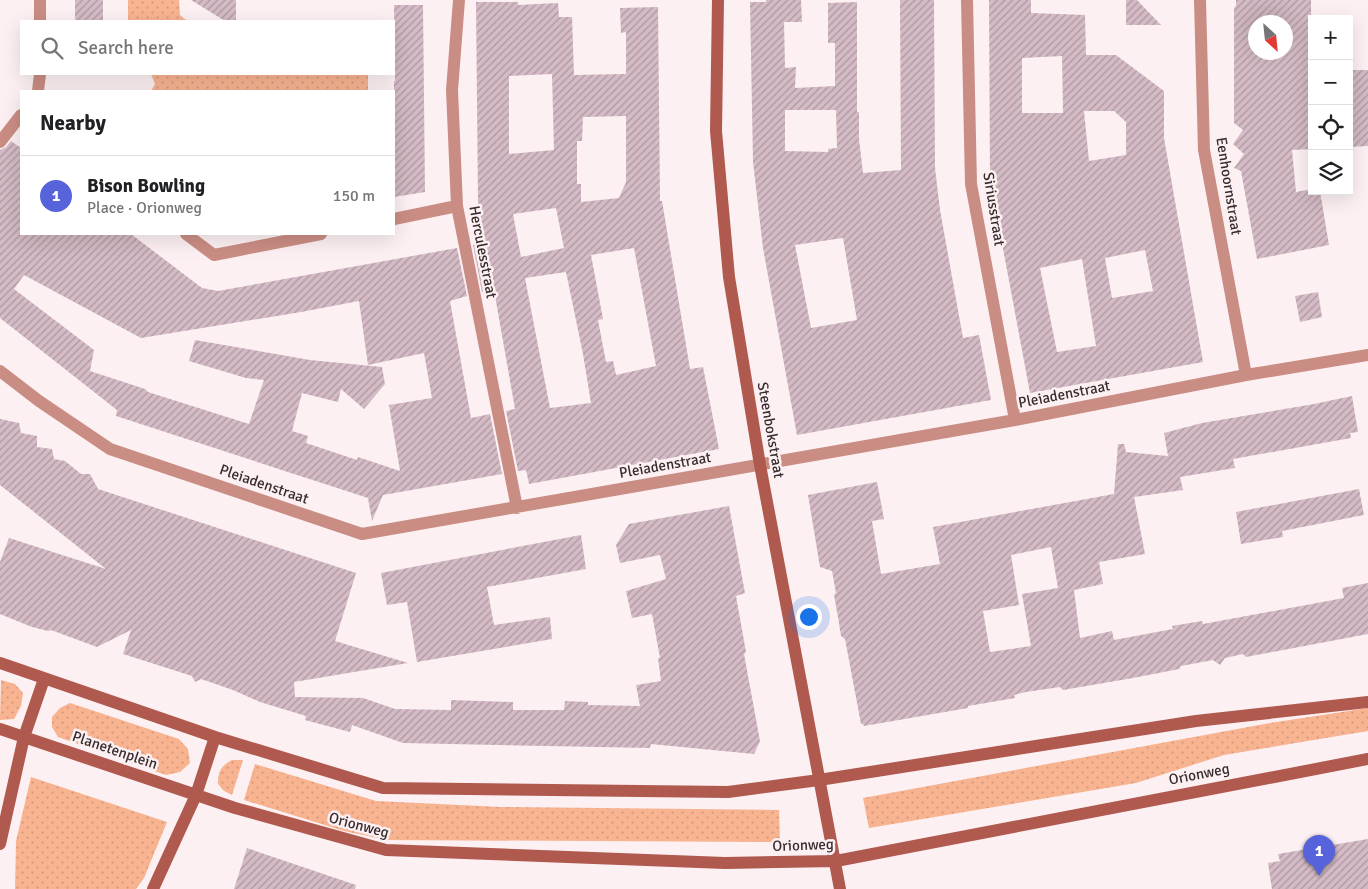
<!DOCTYPE html>
<html lang="en">
<head>
<meta charset="utf-8">
<style>
  body { margin:0; font-family:Signika,sans-serif; background:#f6f6f6; color:#202124 }
  .controls { position:absolute; right:15px; top:15px; display:grid; overflow:hidden; border-radius:0px; box-shadow:0 5px 20px #0002 }
  .controls button { width:45px; height:45px; display:grid; place-items:center; padding:0; border:0; border-bottom:1px solid #e0e0e0; background:#fff; color:#202124; font:25px sans-serif }
  .compass { position:absolute; left:1248px; top:15px; width:45px; height:45px; border-radius:50%; background:#fff; box-shadow:0 5px 20px #0002; rotate:153deg }
  .you { position:absolute; left:808px; top:616px; width:18px; height:18px; margin:-12px; border:4px solid #fff; border-radius:50%; background:#1a73e8; box-shadow:0 0 0 8px #1a73e833 }
  .badge { display:grid; place-items:center; width:32px; height:32px; border-radius:50%; background:#5763da; color:#fff; font-size:16px; font-weight:700 }
  .pin { position:absolute; translate:-50% -41px; filter:drop-shadow(0 1px 2px #0008) }
  .pin::after { content:''; position:absolute; top:26px; width:18px; height:15px; background:inherit; clip-path:polygon(0 0,100% 0,50% 100%) }
  .list { margin:0; padding:0; list-style:none }
  h2 { display:flex; justify-content:space-between; align-items:center; height:65px; margin:0; padding:0 20px; font-size:21px }
  h2 small { font-size:16px; font-weight:400; color:#757577 }
  .list li { display:grid; grid-template-columns:32px 1fr auto; gap:15px; align-items:center; box-sizing:border-box; height:80px; padding:0 20px; border-top:1px solid #e0e0e0 }
  .list b { display:block; font-size:19px; white-space:nowrap }
  .list p { margin:0; font-size:16px; white-space:nowrap; color:#757577 }
  .list em { font-size:16px; font-style:normal; color:#757577 }
  .icon { flex:none; width:28px; height:28px; fill:none; stroke:currentColor; stroke-width:2; stroke-linecap:round; stroke-linejoin:round }
  .map { position:relative; flex:none; width:1368px; height:889px; overflow:hidden }
  .search { position:absolute; background:#fff; box-shadow:0 5px 20px #0002; left:20px; top:20px; width:375px; height:55px; display:flex; align-items:center; gap:12px; box-sizing:border-box; padding:0 18px; border-radius:0px; color:#757577; font-size:19px }
  .panel { position:absolute; background:#fff; box-shadow:0 5px 20px #0002; left:20px; top:90px; width:375px; height:145px; border-radius:0px }
  .map>svg:first-child { display:block }
  .grass { fill:url(#grass-dots) }
  .building { fill:url(#building-hatch); fill-rule:evenodd }
  .lines { fill:none; stroke-linecap:round; stroke-linejoin:round }
  .street { stroke:#ca8d84; stroke-width:12 }
  .secondary { stroke:#b0594e; stroke-width:12 }
  .labels { text-anchor:middle; stroke-width:5; stroke-linejoin:round; paint-order:stroke }
  .street-label { font-size:15px; fill:#382d2e; stroke:#fcf0f2 }
</style>
</head>
<body>
<div class="map">
<svg width="1368" height="889" viewBox="0 0 1368 889">
  <defs>
    <pattern id="grass-dots" width="8" height="8" patternUnits="userSpaceOnUse" patternTransform="scale(1.25)"><rect width="8" height="8" fill="#f8b390"/><path d="M2 2h.1M6 6h.1" fill="none" stroke="#d59a7c" stroke-width="1.8" stroke-linecap="round"/></pattern>
    <pattern id="building-hatch" width="6" height="6" patternUnits="userSpaceOnUse" patternTransform="scale(1.25)"><rect width="6" height="6" fill="#d4bbc5"/><path d="M-1 1l2-2M0 6l6-6M5 7l2-2" fill="none" stroke="#ad98a0"/></pattern>
  </defs>
  <rect width="100%" height="100%" fill="#fcf0f2"/>
  <path class="grass" d="M128 0H179L180 15 187 21H128Z
    M151 74H368V91H151L155 84Z
    M1 680 15 684 23 693 21 706 14 719 0 720Z
    M70 703 179 739 188 749 190 763 180 772 166 775 58 737 52 727V717L60 708Z
    M1368 708V731L1224 755 1136 783 869 828 863 798 1270 723Z
    M232 760H243L232 795 224 791 218 784C218 771 221 766 232 760Z
    M255 764 376 801 501 807 779 810 780 842 387 840 344 831 244 800Z
    M31 777 167 822 144 878 136 889H15L16 841Z"/>
  <path class="building" d="M75 0H103V21H75Z
    M191 0H236V21H225Z
    M766 0H801L802 22H784L785 68 796 67 795 88 835 86V43H828V3L857 2V112H859V139L863 173 901 170 900 0H934L935 168 940 210 963 338 979 335 991 400 797 435 763 248 753 162 750 2H766ZM785 110H836L837 148 828 149V152L785 151ZM843 238 857 320 811 328 795 245Z
    M989 0H1031V13L1085 15 1086 55H1116L1164 91V138L1203 362 1030 393 990 179ZM1062 56 1063 113H1022V58ZM1084 111H1114L1126 122V155L1089 161ZM1145 250 1153 291 1112 298 1105 258ZM1082 259 1096 346 1057 352 1040 268Z
    M1126 0H1137L1161 25H1126Z
    M1236 0H1311L1312 149 1292 150 1296 192 1312 189V191H1320L1329 245 1257 259 1241 171 1234 168 1244 154 1233 144 1243 130 1234 123V8L1236 6ZM1256 22H1286V52H1256Z
    M476 2H518V5L558 3 559 17H572L574 75 626 74V32L621 33 620 8 658 7 660 201H662L690 369 703 367 719 449 529 484 526 470 518 471 506 411 515 409 494 290 482 292 473 245 486 242 484 241 478 202ZM552 74 554 150 509 154V76ZM626 116V182L619 198 581 202V184H577V141H582L583 117ZM556 208 564 248 521 257 513 214ZM634 248 656 366 616 375 613 361 606 362 598 320 603 319 591 255ZM566 272 583 354 591 403 550 408 525 278Z
    M394 5H423L425 192 394 197V81H395Z
    M1349 70H1368V146L1349 147Z
    M11 141 21 148V234H131L202 288 218 291 457 248 467 296 450 301 471 418 490 414 502 474 383 495 372 521 368 498 116 416 117 410 0 318V150L6 147ZM24 275 141 338 301 312 359 301 368 365 424 353 432 398 389 405 400 471 358 457 357 460 306 443 308 436 292 431 302 393 338 402 341 389 364 409 385 384 382 367 310 360 195 340 189 361 246 378 264 380 249 424 148 392 145 389 90 371 94 350 14 289Z
    M1318 292 1322 317 1300 322 1295 296Z
    M1352 396 1358 432 1350 433 1351 438 1233 459 1235 468 1180 477 1183 490 1134 497 1145 554 1099 562 1103 584 1074 590 1080 638 1112 631 1114 640 1173 629 1172 626 1202 621 1203 624 1344 598 1342 588 1368 583V634L1246 657 1243 654 1225 658 1220 665 1213 660 1181 666 1179 669 1133 678 1063 690 1060 687 1026 692 1014 695 1015 698 968 706V708L864 726 863 724H861L845 639 841 636 838 617 834 595 836 593 832 571 820 567 808 495 877 482 884 519 872 521 881 574 940 564 933 527 1114 494 1118 444H1124L1126 452 1168 456 1164 433 1202 423 1314 404ZM1051 547 1058 588 1022 594 1031 646 990 652 983 611 1019 605 1011 555Z
    M0 419 19 423 21 433 37 436V447L52 449 54 459 65 461 81 474H90L98 489 356 573 335 641 408 663 294 682 295 697 363 698 395 709 451 710V700L513 702V710H564L565 701 588 702V705L640 706 636 685 661 681 658 658H660L652 614 632 618 626 591 666 579 660 555 620 563 616 545 629 524 729 506 745 593 736 596 746 652 744 654 760 741 754 754 651 744 650 748 403 743 352 725 350 732 305 720 306 716 260 702 233 690 201 679 195 682 192 676 123 654 131 630 97 647 51 630 48 631 32 627 0 614V562L9 538 106 569 0 485Z
    M1359 489 1364 515 1282 531 1283 537 1241 544 1236 512Z
    M581 535 586 569 487 587 494 625 550 617 552 639 417 662 407 602 387 605 381 573Z
    M1368 839V889H1272L1268 863 1280 861 1278 854Z
    M247 848 356 885 355 889H234Z"/>
  <g class="lines">
    <path class="street" d="M40 0V21
      M459 0 452 90 457 206 517 508
      M967 0 971 184 1015 420
      M1200 0 1204 150 1246 375
      M38 91 40 74
      M0 142 21 115
      M394 219 457 206
      M186 234 214 255 321 234
      M0 371 39 401 110 449 362 534 1015 420 1246 375 1368 355"/>
    <path class="secondary" d="M718 0 716 131 729 277 760 465 840 889
      M0 663 215 737 383 788 728 792 819 780 1196 721 1368 702
      M0 729 235 808 386 850 725 863 836 861 1368 759
      M0 844 24 737 44 679
      M153 889 196 795 215 737"/>
  </g>
  <g class="labels">
    <g class="street-label">
      <text transform="translate(1229 186) rotate(81)" y="5">Eenhoornstraat</text>
      <text transform="translate(994 209) rotate(81)" y="5">Siriusstraat</text>
      <text transform="translate(483 252) rotate(79)" y="5">Herculesstraat</text>
      <text transform="translate(1064 394) rotate(-11)" y="5">Pleiadenstraat</text>
      <text transform="translate(771 430) rotate(80)" y="5">Steenbokstraat</text>
      <text transform="translate(665 465) rotate(-10)" y="5">Pleiadenstraat</text>
      <text transform="translate(264 484) rotate(19)" y="5">Pleiadenstraat</text>
      <text transform="translate(115 750) rotate(19)" y="5">Planetenplein</text>
      <text transform="translate(1199 774) rotate(-11)" y="5">Orionweg</text>
      <text transform="translate(359 825) rotate(15)" y="5">Orionweg</text>
      <text transform="translate(803 845) rotate(-2)" y="5">Orionweg</text>
    </g>
  </g>
</svg>
<div class="controls">
<button>+</button>
<button>−</button>
<button><svg class="icon" aria-label="locate" viewBox="0 0 24 24"><circle cx="12" cy="12" r="6"/><path d="M12 2v4M12 18v4M2 12h4M18 12h4"/></svg></button>
<button><svg class="icon" aria-label="layers" viewBox="0 0 24 24"><path d="M12 4l9 5-9 5-9-5zM3 14l9 5 9-5"/></svg></button>
</div>
<svg class="compass" viewBox="-18 -18 36 36"><path d="M0-13l5 13h-10z" fill="#e53935"/><path d="M0 13l5-13h-10z" fill="#757577"/></svg>
<div class="you"></div>
<div class="pin badge" style="left:1319px;top:876px">1</div>
<div class="search"><svg class="icon" aria-label="search" viewBox="0 0 24 24"><circle cx="10" cy="10" r="6"/><path d="M15 15l6 6"/></svg>Search here</div>
<section class="panel">
<h2>Nearby<small></small></h2>
<ul class="list">
<li><span class="badge">1</span><div><b>Bison Bowling</b><p>Place · Orionweg</p></div><em>150 m</em></li>
</ul>
</section>
</div>
</body>
</html>
